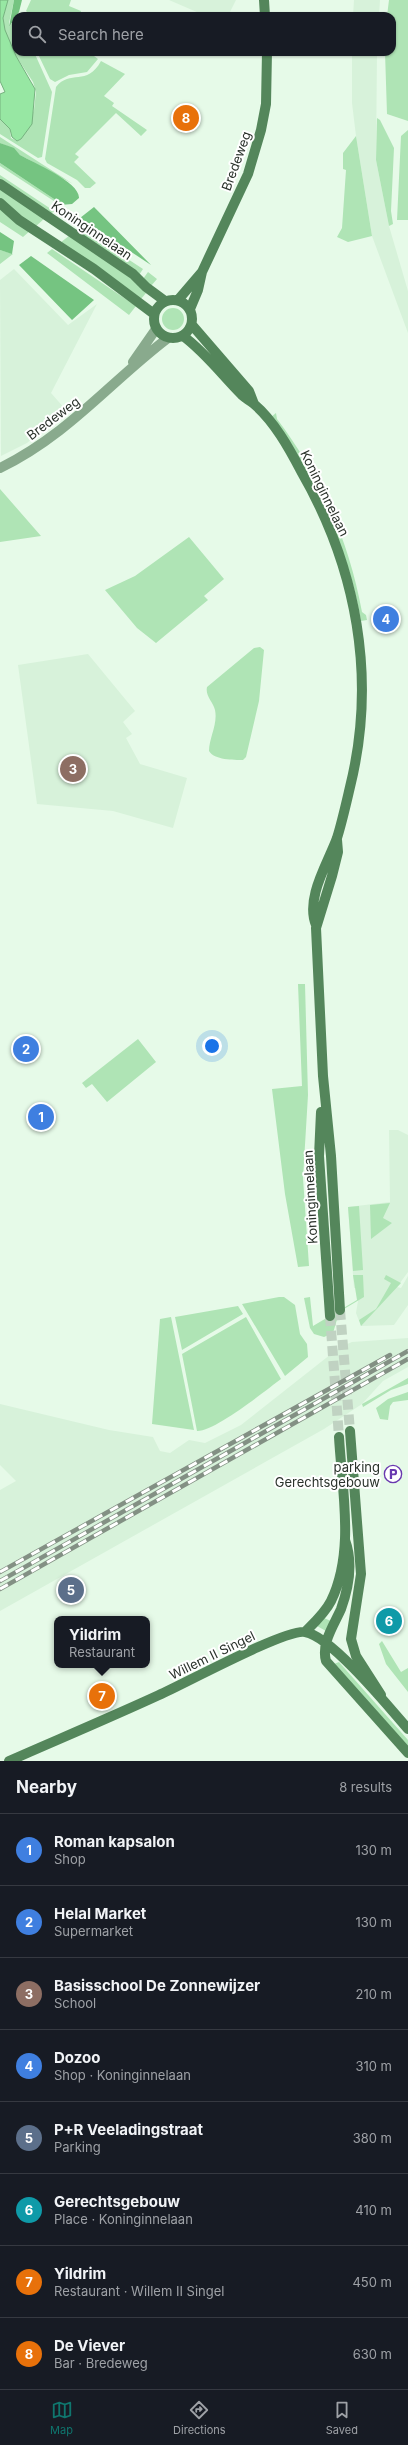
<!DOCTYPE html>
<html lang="en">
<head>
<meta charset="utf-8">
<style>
  body { margin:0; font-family:Inter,sans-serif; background:#20242c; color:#f1f3f6 }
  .you { position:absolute; left:212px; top:1046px; width:14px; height:14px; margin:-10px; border:3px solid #fff; border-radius:50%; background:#1a73e8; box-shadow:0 0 0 6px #1a73e833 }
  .badge { display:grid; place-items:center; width:26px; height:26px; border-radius:50%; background:#0f766e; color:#fff; font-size:13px; font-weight:700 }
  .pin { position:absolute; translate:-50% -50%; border:2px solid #fff; box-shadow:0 1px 4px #0006 }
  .popup { position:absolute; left:54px; top:1616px; width:96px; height:52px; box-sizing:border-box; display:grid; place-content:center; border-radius:8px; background:#171b24; filter:drop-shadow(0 1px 3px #0005); font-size:13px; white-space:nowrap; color:#9ea1a6 }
  .popup b { font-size:15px; color:#f1f3f6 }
  .popup::after { content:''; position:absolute; left:50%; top:100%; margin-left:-8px; border:8px solid transparent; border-top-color:#171b24 }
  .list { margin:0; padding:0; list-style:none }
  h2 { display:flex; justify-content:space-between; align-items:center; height:52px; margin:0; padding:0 16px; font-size:17px }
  h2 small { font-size:13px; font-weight:400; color:#9ea1a6 }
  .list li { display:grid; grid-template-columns:26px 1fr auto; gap:12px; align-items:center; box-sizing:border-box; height:72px; padding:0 16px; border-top:1px solid #363941 }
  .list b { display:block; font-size:15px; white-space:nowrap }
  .list p { margin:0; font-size:13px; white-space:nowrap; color:#9ea1a6 }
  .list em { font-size:13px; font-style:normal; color:#9ea1a6 }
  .icon { flex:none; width:22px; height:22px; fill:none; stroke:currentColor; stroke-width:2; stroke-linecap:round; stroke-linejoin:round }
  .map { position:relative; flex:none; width:408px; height:1761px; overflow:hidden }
  .search { position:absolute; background:#171b24; box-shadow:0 1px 3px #0004; left:12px; right:12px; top:12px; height:44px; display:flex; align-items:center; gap:10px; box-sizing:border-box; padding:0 14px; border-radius:12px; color:#9ea1a6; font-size:15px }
  .sheet { height:628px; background:#171b24 }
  nav { display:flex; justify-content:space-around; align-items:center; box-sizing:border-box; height:56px; border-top:1px solid #363941; background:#171b24; font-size:11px; color:#9ea1a6 }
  nav a { display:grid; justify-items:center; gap:2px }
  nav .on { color:#0f766e }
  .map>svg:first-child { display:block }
  .built { fill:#d7f2da }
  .green { fill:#afe4b5 }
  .forest { fill:#75c481 }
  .water { fill:#97e7a3; stroke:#76b17f }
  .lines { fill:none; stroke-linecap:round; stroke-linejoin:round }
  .secondary-tunnel { stroke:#c0d2c2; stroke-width:10; stroke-dasharray:10 5; stroke-linecap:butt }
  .tertiary { stroke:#89aa8d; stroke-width:10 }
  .secondary { stroke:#54865b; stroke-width:10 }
  .rail-casing { stroke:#839084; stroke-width:4.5 }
  .rail { stroke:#fff; stroke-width:3; stroke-dasharray:9; stroke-linecap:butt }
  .labels { text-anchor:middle; stroke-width:4; stroke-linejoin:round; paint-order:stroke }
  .street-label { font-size:13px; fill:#2a322b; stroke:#fff }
  .poi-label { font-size:13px; fill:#2a322b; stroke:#fff; text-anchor:end }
</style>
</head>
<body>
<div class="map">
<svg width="408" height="1761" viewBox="0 0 408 1761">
  <rect width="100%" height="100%" fill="#e6fae8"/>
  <path class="built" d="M169 0H236L228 16H206Z
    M354 0H380L379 16H353Z
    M352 52H377L376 160 389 226 408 291V333L372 236 356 136 352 103Z
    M14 269 68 325 97 304 51 393 66 410 27 443 1 456 0 280Z
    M88 654 135 711 123 722 132 734 126 738 140 764 187 778 173 828 113 811 37 804 18 665Z
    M389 1130H398L408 1135V1272L397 1287 401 1288 408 1276V1305L394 1325 361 1326 356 1313 358 1301 356 1288H354L348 1207 390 1202Z
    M408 1338V1367L383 1381 362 1404 324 1429 0 1611V1490L16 1481 0 1465V1404L109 1430 153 1437 160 1451 170 1453 189 1440 205 1443 241 1425 340 1347 352 1342Z"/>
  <path class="green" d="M8 0H14L9 23V27L16 18V52H34L52 92 42 157 38 158 0 134V119L10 129 11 138 17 141 21 139 34 110 36 92 33 82 16 56 5 32 3 18Z
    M31 0H71L69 6 81 11 80 15 71 12 69 16H27L28 13 26 11Z
    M389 0H408V121L387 114 385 52H392V16H387Z
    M37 52H95L94 56 98 59 87 72 69 75 55 82 50 79Z
    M101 61 125 74 104 96 114 103 112 106 147 130 141 136 116 113 75 154 79 157 74 162 96 183 90 188H85L77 180 47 163 45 159 56 87C70 69 87 87 101 61Z
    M377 118 380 120 394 148 391 211 393 224 389 226 376 160Z
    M408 130V220H397L401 136Z
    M356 136 372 236 348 242 337 237 342 228 346 170 343 169V153Z
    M0 137 73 184 20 155 14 149 0 143Z
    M0 163 57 201 60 205 0 166Z
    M0 175 54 211 50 215 0 181Z
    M0 188 45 218 35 227 13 211 0 198Z
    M0 207 31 230 23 237 0 222Z
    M79 227 143 269 139 275 75 231Z
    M70 235 119 267 146 293 141 299 60 243Z
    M52 249 136 306 129 315 47 253Z
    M0 250 13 254 0 264Z
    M148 272 157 279 151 286 143 279Z
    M162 319a11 11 0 1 1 22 0a11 11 0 1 1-22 0Z
    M276 413 277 419C321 477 349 541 362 612L366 615 367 620 361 621C348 545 315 480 271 417Z
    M0 489 41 536 0 542Z
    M189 537 224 579 204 596 208 600 156 643 137 628 105 590 135 576Z
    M260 647 264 650 259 701 246 757 243 760C234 760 214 760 209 751 209 738 218 724 215 710 213 702 205 696 207 687L254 648Z
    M298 984H305L308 1095 303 1178 309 1266 298 1267 285 1194 272 1089 302 1086Z
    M138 1039 156 1062 107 1102 92 1084 86 1088 82 1083Z
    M390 1203 383 1218 392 1223 371 1239 370 1205Z
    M359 1206 363 1270 353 1271 348 1207Z
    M353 1275H363L364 1297 344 1309 338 1316 333 1333 324 1337 314 1334 310 1328 304 1298 310 1297 313 1326 357 1300Z
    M386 1275 401 1283 361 1326 359 1320 376 1309 391 1283 384 1279Z
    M279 1297H284L295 1305 300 1334 307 1344 308 1357 285 1376 242 1304Z
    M238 1306 243 1314 182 1350 175 1317Z
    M171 1317 194 1430 152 1424 160 1319Z
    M246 1317 281 1379C265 1391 214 1432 197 1431L182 1354Z
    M408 1378V1384L391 1390 363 1407 362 1404Z
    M408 1392V1400L393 1402 390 1406 388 1420 380 1419 376 1408 388 1399Z
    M324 1618 331 1621 326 1631 317 1626Z
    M382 1641 401 1672 408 1668V1692L386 1664 379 1644Z
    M339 1662 408 1740V1746L334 1664Z"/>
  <path class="forest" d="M14 0H22L19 12 9 27Z
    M0 143 14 148 20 155C34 163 80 182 79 198L72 204 60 205 57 201 0 163Z
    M94 207 151 265 80 218Z
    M0 232 14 241 12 254 0 250Z
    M31 256 94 300 72 320 19 265Z"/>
  <path class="water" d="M0 0H8L3 18 5 30 16 56 35 89 32 124 21 139 17 141 12 137 10 129 0 119V94L5 92 0 81Z"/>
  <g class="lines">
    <path class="secondary-tunnel" d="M340 1310 350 1431
      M330 1316 339 1437"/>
    <path class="tertiary" d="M133 362 156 329
      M0 468C68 435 110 382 168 338"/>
    <path class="secondary" d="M264 0 265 16
      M0 184 133 274 146 287 165 301
      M0 203 19 220 94 269 154 314
      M154 319a19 19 0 1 1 38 0a19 19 0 1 1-38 0Z
      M178 300 202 272
      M190 309 198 290 202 272 248 174 261 130 266 104 267 52
      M192 325 249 391 254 404
      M183 336C205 352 222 375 241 394 244 398 250 400 254 404 274 421 289 448 301 471 357 568 377 678 350 787 346 804 342 822 337 838 328 863 305 898 316 925
      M337 840 338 852 332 876 316 928 323 1076 331 1156 340 1310
      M321 1112 319 1156 330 1316
      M350 1431 361 1574 351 1639 356 1656 381 1695
      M345 1540C353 1562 349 1587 341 1609 334 1625 321 1643 326 1661L408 1753
      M305 1632C314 1623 325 1613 331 1601 355 1552 342 1490 339 1437
      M9 1761C59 1739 109 1718 159 1695 184 1684 285 1629 305 1632 331 1636 389 1707 408 1729"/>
    <defs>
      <path id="rail" d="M0 1572 390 1355
        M0 1581 408 1351
        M0 1589 408 1359"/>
    </defs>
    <use href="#rail" class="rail-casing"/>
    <use href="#rail" class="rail"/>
  </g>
  <defs>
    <symbol id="parking-ring" viewBox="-11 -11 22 22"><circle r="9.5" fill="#fff" stroke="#6938af" stroke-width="1.5"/><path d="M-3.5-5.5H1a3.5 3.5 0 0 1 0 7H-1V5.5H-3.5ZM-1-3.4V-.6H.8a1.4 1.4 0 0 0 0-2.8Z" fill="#6938af"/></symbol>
  </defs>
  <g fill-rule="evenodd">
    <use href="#parking-ring" x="383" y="1464" width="20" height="20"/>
  </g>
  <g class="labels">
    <g class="street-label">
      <text transform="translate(236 161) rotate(-70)" y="5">Bredeweg</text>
      <text transform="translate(92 230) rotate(34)" y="5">Koninginnelaan</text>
      <text transform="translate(53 418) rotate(-37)" y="5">Bredeweg</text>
      <text transform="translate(325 493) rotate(64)" y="5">Koninginnelaan</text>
      <text transform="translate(310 1197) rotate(-93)" y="5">Koninginnelaan</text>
      <text transform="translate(212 1655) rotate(-26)" y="5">Willem II Singel</text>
    </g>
    <g class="poi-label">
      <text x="380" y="1472">parking<tspan x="380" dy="15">Gerechtsgebouw</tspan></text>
    </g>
  </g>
</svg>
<div class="you"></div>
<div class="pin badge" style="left:41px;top:1117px;background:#3f7fe0">1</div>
<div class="pin badge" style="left:26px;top:1049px;background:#3f7fe0">2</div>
<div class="pin badge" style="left:73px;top:769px;background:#8d6e63">3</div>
<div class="pin badge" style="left:386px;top:619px;background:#3f7fe0">4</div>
<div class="pin badge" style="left:71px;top:1590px;background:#5c6f8a">5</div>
<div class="pin badge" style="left:389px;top:1621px;background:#0f9aa8">6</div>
<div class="pin badge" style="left:102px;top:1696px;background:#e8710a">7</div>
<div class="popup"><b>Yildrim</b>Restaurant</div>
<div class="pin badge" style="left:186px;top:118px;background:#e8710a">8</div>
<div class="search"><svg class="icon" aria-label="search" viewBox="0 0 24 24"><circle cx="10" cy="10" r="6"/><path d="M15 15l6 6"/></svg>Search here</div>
</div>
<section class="sheet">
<h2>Nearby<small>8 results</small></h2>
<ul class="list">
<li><span class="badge" style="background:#3f7fe0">1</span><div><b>Roman kapsalon</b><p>Shop</p></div><em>130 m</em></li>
<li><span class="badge" style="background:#3f7fe0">2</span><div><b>Helal Market</b><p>Supermarket</p></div><em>130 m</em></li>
<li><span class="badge" style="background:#8d6e63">3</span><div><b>Basisschool De Zonnewijzer</b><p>School</p></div><em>210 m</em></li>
<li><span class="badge" style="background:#3f7fe0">4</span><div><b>Dozoo</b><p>Shop · Koninginnelaan</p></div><em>310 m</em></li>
<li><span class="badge" style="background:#5c6f8a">5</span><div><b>P+R Veeladingstraat</b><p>Parking</p></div><em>380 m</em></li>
<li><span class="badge" style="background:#0f9aa8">6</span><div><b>Gerechtsgebouw</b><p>Place · Koninginnelaan</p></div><em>410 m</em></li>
<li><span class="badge" style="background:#e8710a">7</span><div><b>Yildrim</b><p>Restaurant · Willem II Singel</p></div><em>450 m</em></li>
<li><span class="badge" style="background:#e8710a">8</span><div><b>De Viever</b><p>Bar · Bredeweg</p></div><em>630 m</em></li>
</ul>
</section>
<nav>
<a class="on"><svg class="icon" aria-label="map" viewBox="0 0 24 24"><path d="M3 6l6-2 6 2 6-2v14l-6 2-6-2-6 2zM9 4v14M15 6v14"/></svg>Map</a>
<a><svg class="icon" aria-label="directions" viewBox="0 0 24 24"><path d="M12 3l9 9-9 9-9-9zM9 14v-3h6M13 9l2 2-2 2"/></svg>Directions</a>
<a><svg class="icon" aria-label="saved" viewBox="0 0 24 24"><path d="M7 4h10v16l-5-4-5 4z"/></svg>Saved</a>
</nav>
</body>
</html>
